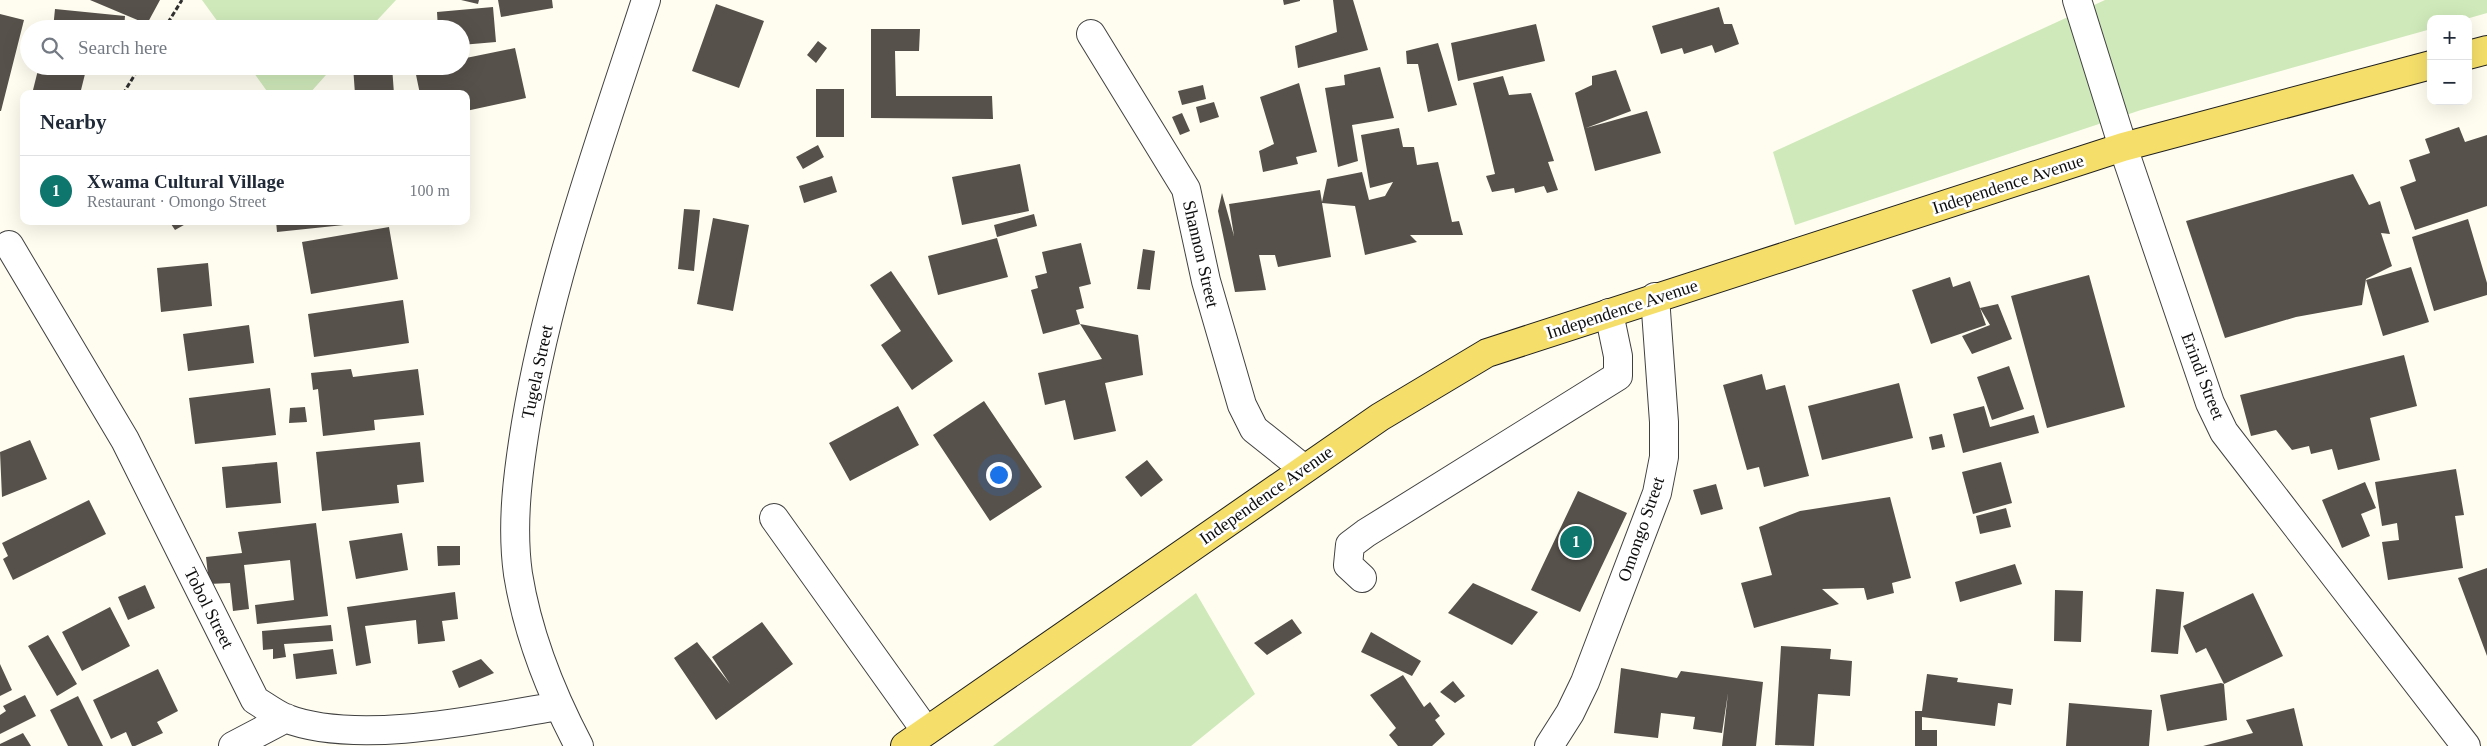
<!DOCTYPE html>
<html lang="en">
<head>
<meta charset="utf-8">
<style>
  body { margin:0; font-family:Georgia,serif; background:#f6f6f7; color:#1f2937 }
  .controls { position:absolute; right:15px; top:15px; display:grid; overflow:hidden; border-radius:10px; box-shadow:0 5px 20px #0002 }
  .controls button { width:45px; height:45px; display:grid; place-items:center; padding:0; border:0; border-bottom:1px solid #e0e1e3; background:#fff; color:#1f2937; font:25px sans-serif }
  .you { position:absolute; left:998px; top:474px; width:18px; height:18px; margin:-12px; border:4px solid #fff; border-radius:50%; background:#1a73e8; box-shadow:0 0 0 8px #1a73e833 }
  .badge { display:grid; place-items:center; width:32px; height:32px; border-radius:50%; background:#0f766e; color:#fff; font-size:16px; font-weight:700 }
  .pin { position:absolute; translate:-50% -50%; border:2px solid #fff; box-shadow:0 1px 5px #0006 }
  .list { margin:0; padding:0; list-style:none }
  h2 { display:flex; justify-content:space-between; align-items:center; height:65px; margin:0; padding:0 20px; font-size:21px }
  h2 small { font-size:16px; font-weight:400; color:#747a83 }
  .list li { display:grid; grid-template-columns:32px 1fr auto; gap:15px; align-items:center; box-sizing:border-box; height:70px; padding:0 20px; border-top:1px solid #e0e1e3 }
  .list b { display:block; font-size:19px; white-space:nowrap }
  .list p { margin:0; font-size:16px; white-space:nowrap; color:#747a83 }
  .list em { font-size:16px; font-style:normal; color:#747a83 }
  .icon { flex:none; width:28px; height:28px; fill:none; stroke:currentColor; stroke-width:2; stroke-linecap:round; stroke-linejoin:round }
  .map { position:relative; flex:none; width:2487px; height:746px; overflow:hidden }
  .search { position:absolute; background:#fff; box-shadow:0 5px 20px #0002; left:20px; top:20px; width:450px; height:55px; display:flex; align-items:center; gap:12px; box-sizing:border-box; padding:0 18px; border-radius:28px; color:#747a83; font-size:19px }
  .panel { position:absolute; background:#fff; box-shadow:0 5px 20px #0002; left:20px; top:90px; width:450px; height:135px; border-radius:10px }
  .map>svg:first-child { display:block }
  .green { fill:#cfe9ba }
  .building { fill:#57514b }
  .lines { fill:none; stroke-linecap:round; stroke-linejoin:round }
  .minor-casing { stroke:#414141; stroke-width:30 }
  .major-casing { stroke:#1f1f1f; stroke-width:30 }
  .path { stroke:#303030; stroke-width:3; stroke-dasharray:5 2.5; stroke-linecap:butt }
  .minor { stroke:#fff; stroke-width:28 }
  .major { stroke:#f5df6a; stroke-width:28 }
  .labels { text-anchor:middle; stroke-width:5; stroke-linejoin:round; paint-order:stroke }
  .street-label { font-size:18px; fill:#0e0e0e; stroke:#fff }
</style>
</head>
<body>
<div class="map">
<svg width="2487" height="746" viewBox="0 0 2487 746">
  <rect width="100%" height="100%" fill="#fffdf0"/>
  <path class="green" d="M202 0H396L369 29H223Z
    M2105 0H2487V13L2466 19H2431V29L2141 110 1795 225 1773 152Z
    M249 66H334L309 94H269Z
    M1196 593 1255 694 1191 746H993Z"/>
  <path class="building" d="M90 0H160L147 24Z
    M461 0H479L478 4Z
    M498 0H552L553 8 501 17Z
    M1283 0H1300V1L1284 5Z
    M1333 0H1353L1368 50 1298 68 1295 46 1337 32Z
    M716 4 764 21 739 88 692 71Z
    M493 7 496 42 461 45V29H438L437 12Z
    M1719 7 1724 24H1732L1739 44 1715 53 1712 45 1684 54 1682 48 1661 54 1652 26Z
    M55 9 125 16 124 29H53Z
    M0 14 24 20 1 111H0Z
    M1536 24 1545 61 1458 81 1451 43Z
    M871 29H920L919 51H895L896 96H992L993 119 871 118Z
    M818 41 827 48 816 63 807 55Z
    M1438 43 1457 105 1428 112 1418 64H1407L1406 51Z
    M515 48 526 98 466 111V94H420L415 70 430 66H461V59Z
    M39 66H87L80 94H32Z
    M353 66H392L394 94H355Z
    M1380 67 1394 118 1352 125 1358 161 1338 167 1325 88 1345 85 1344 75Z
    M1616 70 1631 111 1586 128 1647 111 1661 153 1595 171 1575 93 1592 85V76Z
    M1503 76 1509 95 1531 93 1554 161 1548 162 1558 190 1547 193 1544 186 1515 193 1514 188 1492 192 1486 176 1495 174 1473 83Z
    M1299 83 1317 152 1296 157 1298 164 1263 172 1259 151 1274 144 1260 97Z
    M1203 85 1206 99 1182 105 1178 91Z
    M816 89H844V137H816Z
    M1214 102 1219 117 1200 123 1196 107Z
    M1182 113 1190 131 1180 135 1172 117Z
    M2459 127 2465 142 2487 135V206L2415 230 2400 187 2416 181 2409 160 2430 153 2425 139Z
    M1399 128 1403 147H1414L1417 165 1438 162 1452 222 1459 221 1463 235H1410L1417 242 1365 255 1355 206 1322 203 1331 257 1278 267 1275 255H1259L1266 290 1235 292 1218 211 1222 193 1234 236 1229 204 1320 190 1322 202 1327 179 1362 172 1369 200 1385 196 1393 182 1370 188 1361 135Z
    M818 145 824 157 803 169 796 157Z
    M1020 164 1029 211 962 225 952 177Z
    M2353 174 2369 205 2380 201 2390 234 2381 233 2392 266 2366 279 2362 305 2296 317 2225 338 2186 221Z
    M832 176 837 192 804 203 799 186Z
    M684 209 700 210 694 271 678 269Z
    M1034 214 1037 226 997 237 994 225Z
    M713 218 749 225 733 311 697 304Z
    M2468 219 2487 283V295L2434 311 2412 237Z
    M169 221H191L175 230Z
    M276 221H363V223L277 232Z
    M389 227 398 279 311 294 302 242Z
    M997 238 1008 277 938 295 928 256Z
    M1081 243 1091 284 1079 287 1084 308 1076 310 1080 324 1043 334 1031 290 1038 288 1035 276 1047 273 1042 252Z
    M1143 249 1155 251 1150 290 1137 289Z
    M208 263 212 306 161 312 157 268Z
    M2411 267 2429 322 2383 336 2366 280Z
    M891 271 953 361 912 390 881 345 901 331 870 285Z
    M2089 275 2125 407 2047 428 2011 296Z
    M1950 277 1953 287 1970 281 1980 308 1998 304 2012 339 1972 354 1962 336 1990 325 1980 308 1986 325 1931 344 1912 290Z
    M403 300 409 343 314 357 308 314Z
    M1080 324 1138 335 1143 375 1105 383 1116 431 1074 440 1065 400 1045 405 1038 373 1102 359Z
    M249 325 254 363 188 371 183 334Z
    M2404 355 2417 406 2370 418 2380 460 2338 470 2332 449 2311 454 2309 446 2292 450 2276 430 2251 436 2240 395Z
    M2009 366 2024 409 1992 420 1977 377Z
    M351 369 353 377 418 369 424 415 374 420 375 430 323 436 318 389 313 390 311 373Z
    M1762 374 1766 390 1785 385 1809 476 1764 487 1759 467 1747 470 1723 385Z
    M1899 383 1913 438 1822 460 1808 406Z
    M270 388 276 435 195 444 189 398Z
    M984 401 1042 487 990 521 933 435Z
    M898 406 919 445 850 481 829 443Z
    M1984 406 1990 427 2034 415 2039 433 1963 453 1953 414Z
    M305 407 307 422 289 423 290 408Z
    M1942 434 1945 447 1932 450 1929 437Z
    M30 440 47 479 2 497 0 452Z
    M420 442 424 482 397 485 399 503 322 511 316 452Z
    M1147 460 1163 480 1141 497 1125 477Z
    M277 462 281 503 226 508 222 467Z
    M2001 462 2012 503 1973 514 1962 472Z
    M2456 469 2464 515 2455 516 2463 568 2388 580 2382 542 2399 540 2397 523 2382 526 2375 482Z
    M2365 482 2376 508 2361 514 2370 536 2342 548 2322 500Z
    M1716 484 1723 509 1701 515 1693 490Z
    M1578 491 1627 513 1580 612 1531 590Z
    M1890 497 1911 578 1892 583 1894 593 1867 600 1864 588 1822 589 1839 604 1754 628 1741 583 1772 575 1759 527 1800 511Z
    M89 500 106 534 13 580 3 559 8 556 2 543Z
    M2006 508 2011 527 1980 534 1976 516Z
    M316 523 328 616 257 624 255 605 294 600 290 560 244 565 249 609 233 611 230 583 209 584 206 557 242 553 238 532Z
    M402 533 408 570 356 579 349 541Z
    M437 546H460V565L438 566Z
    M2015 564 2022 584 1960 602 1955 582Z
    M2487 568V656L2458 578Z
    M1473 583 1538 612 1512 645 1448 613Z
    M145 585 155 608 128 620 118 597Z
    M2156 589 2184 592 2178 654 2151 652Z
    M2055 590 2083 591 2081 642 2054 641Z
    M455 592 458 619 442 621 445 641 418 644 416 620 365 626 371 663 356 666 347 607Z
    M2253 593 2283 656 2224 684 2206 648 2196 653 2183 626Z
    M110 607 130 646 82 671 62 632Z
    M1292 619 1302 633 1267 655 1254 643Z
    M762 622 793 664 716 720 674 658 697 642 730 684 712 657Z
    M331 625 333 641 284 644 286 657 273 659V649L263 650 262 631Z
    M1371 632 1421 661 1412 676 1361 652Z
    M48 635 77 684 57 696 28 646Z
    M1781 646 1831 649 1830 659 1852 661 1850 696 1818 694 1814 746 1775 745Z
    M333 649 337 674 296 679 293 654Z
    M481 659 494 673 459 688 452 671Z
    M0 664 12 690 0 696Z
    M1621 668 1677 678 1681 671 1763 682 1756 746H1722L1728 693 1722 733 1693 729 1695 717 1661 713 1658 738 1614 733Z
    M158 669 178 711 157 722 163 733 135 746H132L126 732 111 739 93 700Z
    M1927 674 1958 678 1957 682 2013 689 2011 705 1998 703 1995 726 1922 717V730H1937V746H1915V711H1922Z
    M1403 675 1424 707 1430 702 1440 716 1435 720 1445 734 1432 746H1398L1389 735 1396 728 1370 695Z
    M1453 681 1465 696 1455 703 1440 692Z
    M2221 683 2224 684 2227 720 2167 731 2160 695Z
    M25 695 36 716 0 734V715L6 711 3 706Z
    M78 696 103 746H68L50 710Z
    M2069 703 2152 710 2149 746H2066Z
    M2294 708 2303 746H2203L2253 733 2246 720Z
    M23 733 31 746H0V744Z"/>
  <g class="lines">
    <defs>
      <path id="minor" d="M2077 0 2123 147 2210 403 2224 432 2466 746
        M1091 34 1186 189 1206 281 1242 405 1254 429 1304 469
        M9 245 125 440 255 700C265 706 274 713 285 718 356 746 482 719 558 706
        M774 518 926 731
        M1362 578 1348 565 1350 545 1366 533 1618 376V356L1609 313
        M233 746 286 718
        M579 746C550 691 528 636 518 574 511 524 518 472 526 423 550 279 601 139 646 0
        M1549 746 1570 713 1585 682 1657 493 1664 457V422L1655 297"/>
      <path id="major" d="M2468 55 2487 50
        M905 746 1380 417 1487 353 2123 147 2431 65"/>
    </defs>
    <use href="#minor" class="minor-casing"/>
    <use href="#major" class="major-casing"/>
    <path class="path" d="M164 29 182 0
      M123 94 140 66"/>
    <use href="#minor" class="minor"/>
    <use href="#major" class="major"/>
  </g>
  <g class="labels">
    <g class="street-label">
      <text transform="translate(2008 184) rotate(-18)" y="6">Independence Avenue</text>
      <text transform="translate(1201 254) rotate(77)" y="6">Shannon Street</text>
      <text transform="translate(1622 309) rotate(-18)" y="6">Independence Avenue</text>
      <text transform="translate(537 372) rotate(-78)" y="6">Tugela Street</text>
      <text transform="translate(2203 376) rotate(69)" y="6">Erindi Street</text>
      <text transform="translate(1266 495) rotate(-35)" y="6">Independence Avenue</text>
      <text transform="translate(1641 529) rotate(-71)" y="6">Omongo Street</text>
      <text transform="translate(209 608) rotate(63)" y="6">Tobol Street</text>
    </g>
  </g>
</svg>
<div class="controls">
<button>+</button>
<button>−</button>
</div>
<div class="you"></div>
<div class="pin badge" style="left:1576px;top:542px">1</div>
<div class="search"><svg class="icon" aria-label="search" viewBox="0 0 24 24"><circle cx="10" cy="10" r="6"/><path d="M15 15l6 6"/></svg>Search here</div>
<section class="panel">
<h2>Nearby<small></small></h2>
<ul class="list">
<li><span class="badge">1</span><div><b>Xwama Cultural Village</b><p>Restaurant · Omongo Street</p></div><em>100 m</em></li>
</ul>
</section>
</div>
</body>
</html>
